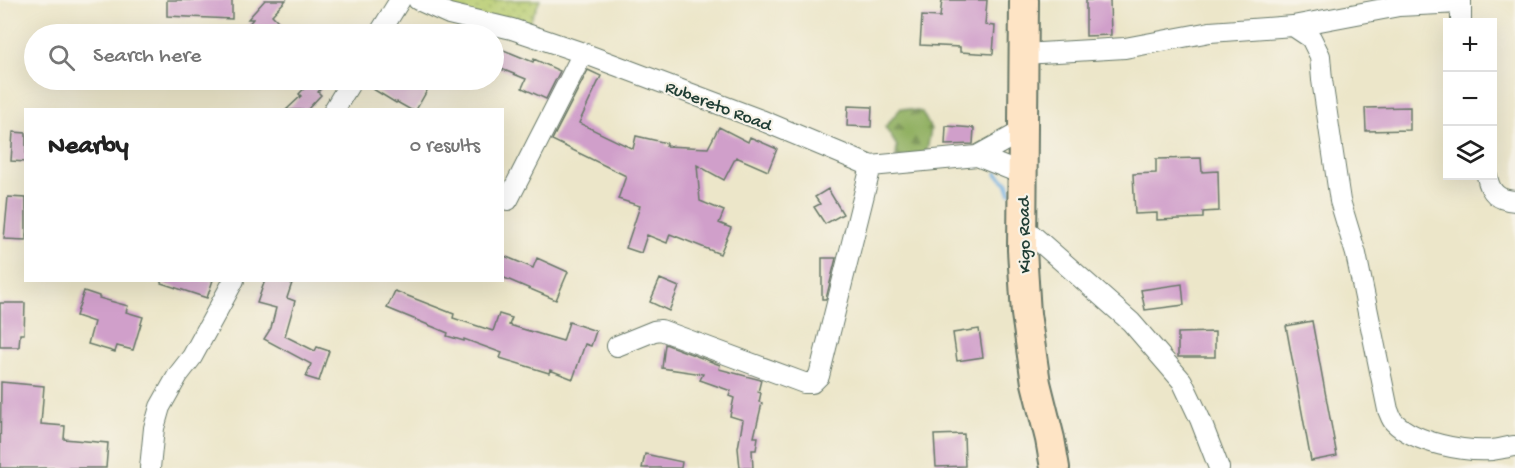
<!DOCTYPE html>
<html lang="en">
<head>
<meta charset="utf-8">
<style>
  body { margin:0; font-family:"Gochi Hand",sans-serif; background:#f6f6f6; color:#222 }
  .controls { position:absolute; right:18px; top:18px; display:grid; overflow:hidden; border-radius:0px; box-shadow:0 6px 24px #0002 }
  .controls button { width:54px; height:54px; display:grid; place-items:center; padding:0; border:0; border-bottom:2px solid #e0e0e0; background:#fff; color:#222; font:30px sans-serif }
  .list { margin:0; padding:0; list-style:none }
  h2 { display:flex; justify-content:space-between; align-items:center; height:78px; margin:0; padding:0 24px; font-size:26px }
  h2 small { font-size:20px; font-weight:400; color:#767676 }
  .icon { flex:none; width:33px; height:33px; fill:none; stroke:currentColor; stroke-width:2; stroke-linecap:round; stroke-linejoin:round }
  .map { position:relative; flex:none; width:1515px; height:468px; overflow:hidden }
  .search { position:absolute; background:#fff; box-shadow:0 6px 24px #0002; left:24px; top:24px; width:480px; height:66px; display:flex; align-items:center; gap:15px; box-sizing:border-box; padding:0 21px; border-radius:33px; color:#767676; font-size:22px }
  .panel { position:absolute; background:#fff; box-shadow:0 6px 24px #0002; left:24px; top:108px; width:480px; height:174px; border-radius:0px }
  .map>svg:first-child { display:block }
  .grass { fill:url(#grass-dots); stroke:#6b8452; stroke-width:1.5 }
  .forest { fill:url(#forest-firs); stroke:#58764b; stroke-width:1.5 }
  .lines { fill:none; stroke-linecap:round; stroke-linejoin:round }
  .stream { stroke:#6aacdf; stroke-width:5 }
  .building { fill:#d09fca }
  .street-casing { stroke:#677868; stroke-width:22 }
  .secondary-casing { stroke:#677868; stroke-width:32 }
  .street { stroke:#fff; stroke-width:20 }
  .secondary { stroke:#fee4c5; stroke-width:28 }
  .labels { text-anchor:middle; stroke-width:4.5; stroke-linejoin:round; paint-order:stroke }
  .street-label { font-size:18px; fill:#1f3d34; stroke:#f7f3e8 }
</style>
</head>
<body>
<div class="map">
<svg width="1515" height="468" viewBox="0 0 1515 468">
  <defs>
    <pattern id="grass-dots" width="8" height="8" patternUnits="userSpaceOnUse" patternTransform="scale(1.5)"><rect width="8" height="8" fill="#b7cc70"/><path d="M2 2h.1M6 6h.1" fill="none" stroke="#94a75d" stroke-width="1.8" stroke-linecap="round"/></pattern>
    <pattern id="forest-firs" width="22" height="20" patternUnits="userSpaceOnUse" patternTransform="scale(1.5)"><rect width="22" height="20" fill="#91b062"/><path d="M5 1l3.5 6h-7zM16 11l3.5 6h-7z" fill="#769052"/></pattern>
  </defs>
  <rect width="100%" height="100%" fill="#f7f3e8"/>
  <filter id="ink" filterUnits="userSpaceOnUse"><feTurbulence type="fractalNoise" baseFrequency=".0167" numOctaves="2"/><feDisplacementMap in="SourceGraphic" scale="12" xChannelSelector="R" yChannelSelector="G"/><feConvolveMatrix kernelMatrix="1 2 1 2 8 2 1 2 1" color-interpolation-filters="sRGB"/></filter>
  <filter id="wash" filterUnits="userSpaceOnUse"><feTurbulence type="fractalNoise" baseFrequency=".008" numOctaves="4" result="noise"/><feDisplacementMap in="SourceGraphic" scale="24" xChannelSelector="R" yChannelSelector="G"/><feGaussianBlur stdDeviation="1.35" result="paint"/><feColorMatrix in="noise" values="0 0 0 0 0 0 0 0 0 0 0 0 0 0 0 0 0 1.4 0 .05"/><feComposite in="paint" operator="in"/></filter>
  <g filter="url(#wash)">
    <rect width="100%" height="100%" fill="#ece6c9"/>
    <path class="grass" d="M441 0H540L527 28 461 13Z"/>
    <path class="forest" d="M901 108 922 112 931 129 926 155 896 158 897 146 885 127Z"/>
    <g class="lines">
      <path class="stream" d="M997 174 1007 183 1010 192"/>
    </g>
    <g id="blocks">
      <path class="building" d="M167 0H232V19L167 16Z
        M265 0H286L272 15 291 34H240L253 19H248Z
        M942 0H987L985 25 995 26 993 54 960 52V47L920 45 922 16 940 17Z
        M1086 0H1110L1111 35 1086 36Z
        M494 46 533 62 534 59 560 71 546 99 522 88 526 79 494 66Z
        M588 70 601 76 579 123 633 149 636 136 667 143 666 146 708 148 719 127 748 142 750 137 777 149 768 171 736 157 724 180 697 165 700 201 724 211 719 223 731 228 720 254 670 234 667 243 647 235 641 253 626 248 640 206 618 199 626 176 552 140Z
        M312 80H329L318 92 321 95 307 110H286L301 96 299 94Z
        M364 80H395L408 88 413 80H433L416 110H411L397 102 396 103 363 83Z
        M848 106 872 107 871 127 847 126Z
        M1410 107V130L1366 131 1365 108Z
        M946 126 974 128 973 144 945 145Z
        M13 132 26 133V162L11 161Z
        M1201 158 1202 172 1218 171 1219 211 1203 212V218L1157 220V213L1135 214 1133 174 1156 173V159Z
        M828 189 843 214 825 224 814 207 820 204 815 197Z
        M8 197 26 198V240L4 239Z
        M502 255 533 268 537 258 568 272 556 300 502 277Z
        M822 258H836L826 299H822Z
        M660 279 679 287 669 311 650 302Z
        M161 280H213L207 298 161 283Z
        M265 280H293L287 298 295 301 285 336 315 351 317 347 329 351 319 381 306 377 311 364 264 339 271 328 276 308 257 303Z
        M1182 284 1184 305 1145 310 1141 290Z
        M84 291 99 296V298L128 306 126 312 143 317 133 350 117 346 115 352 88 344 94 322 76 316Z
        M395 291 454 314 453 318 493 331 499 314 512 318 509 325 563 341 569 322 596 331 591 346 585 344 573 379 550 370 549 373 500 358 502 353 464 339V341L447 336 448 333 387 308Z
        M0 303H25L24 334H20L19 347H0Z
        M1312 321 1337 456 1311 461 1286 326Z
        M979 329 983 357 957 361 953 333Z
        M1215 332V357H1178V333Z
        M665 344 720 365 719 369 761 380 758 392 761 393 759 402 762 403 754 437H758L756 450H752L753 468H740L738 448 743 420 730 416 734 398 729 396 731 391 700 380 703 374 662 368Z
        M1 382 44 386 41 424 65 426 64 439 108 443 106 468H0Z
        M964 434 965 466 936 467 934 435Z
        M645 454 682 462 681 468H642Z"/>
    </g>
  </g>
  <g filter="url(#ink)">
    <use href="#blocks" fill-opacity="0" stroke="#677868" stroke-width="1.5"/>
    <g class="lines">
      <defs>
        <path id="street" d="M418 0 449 14 512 29 583 53 761 120 871 166 977 156 1022 174
          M1461 22V0
          M1293 26 1311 38 1320 56 1322 80 1340 201 1356 254 1388 410C1390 414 1391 419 1394 422 1415 443 1464 452 1492 450 1500 449 1507 447 1515 446
          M379 34 400 0
          M1023 54 1125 48 1210 32 1293 26 1399 6 1460 3
          M334 110 352 80
          M977 156 1015 135 1023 124
          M1487 176C1490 193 1498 200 1515 201
          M508 200 583 53
          M1022 226 1131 322 1182 381 1200 419 1219 468
          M617 346 654 331 661 330 804 383H812L819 376 871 166
          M150 468 154 428 160 407 178 375 192 357 234 280"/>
        <path id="secondary" d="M1024 0 1022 250 1026 314 1036 383 1050 439 1055 468"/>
      </defs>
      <use href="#street" class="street-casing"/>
      <use href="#secondary" class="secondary-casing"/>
      <use href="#street" class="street"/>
      <use href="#secondary" class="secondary"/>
    </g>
  </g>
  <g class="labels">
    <g class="street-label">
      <text transform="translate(719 105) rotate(21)" y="6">Rubereto Road</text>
      <text transform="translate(1023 235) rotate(-91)" y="6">Kigo Road</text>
    </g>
  </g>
</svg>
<div class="controls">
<button>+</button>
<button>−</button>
<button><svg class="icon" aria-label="layers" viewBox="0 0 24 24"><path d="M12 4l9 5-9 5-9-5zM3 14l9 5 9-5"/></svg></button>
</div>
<div class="search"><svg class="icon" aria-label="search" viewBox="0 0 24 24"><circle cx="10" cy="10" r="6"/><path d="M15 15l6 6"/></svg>Search here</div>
<section class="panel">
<h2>Nearby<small>0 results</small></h2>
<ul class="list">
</ul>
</section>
</div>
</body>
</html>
